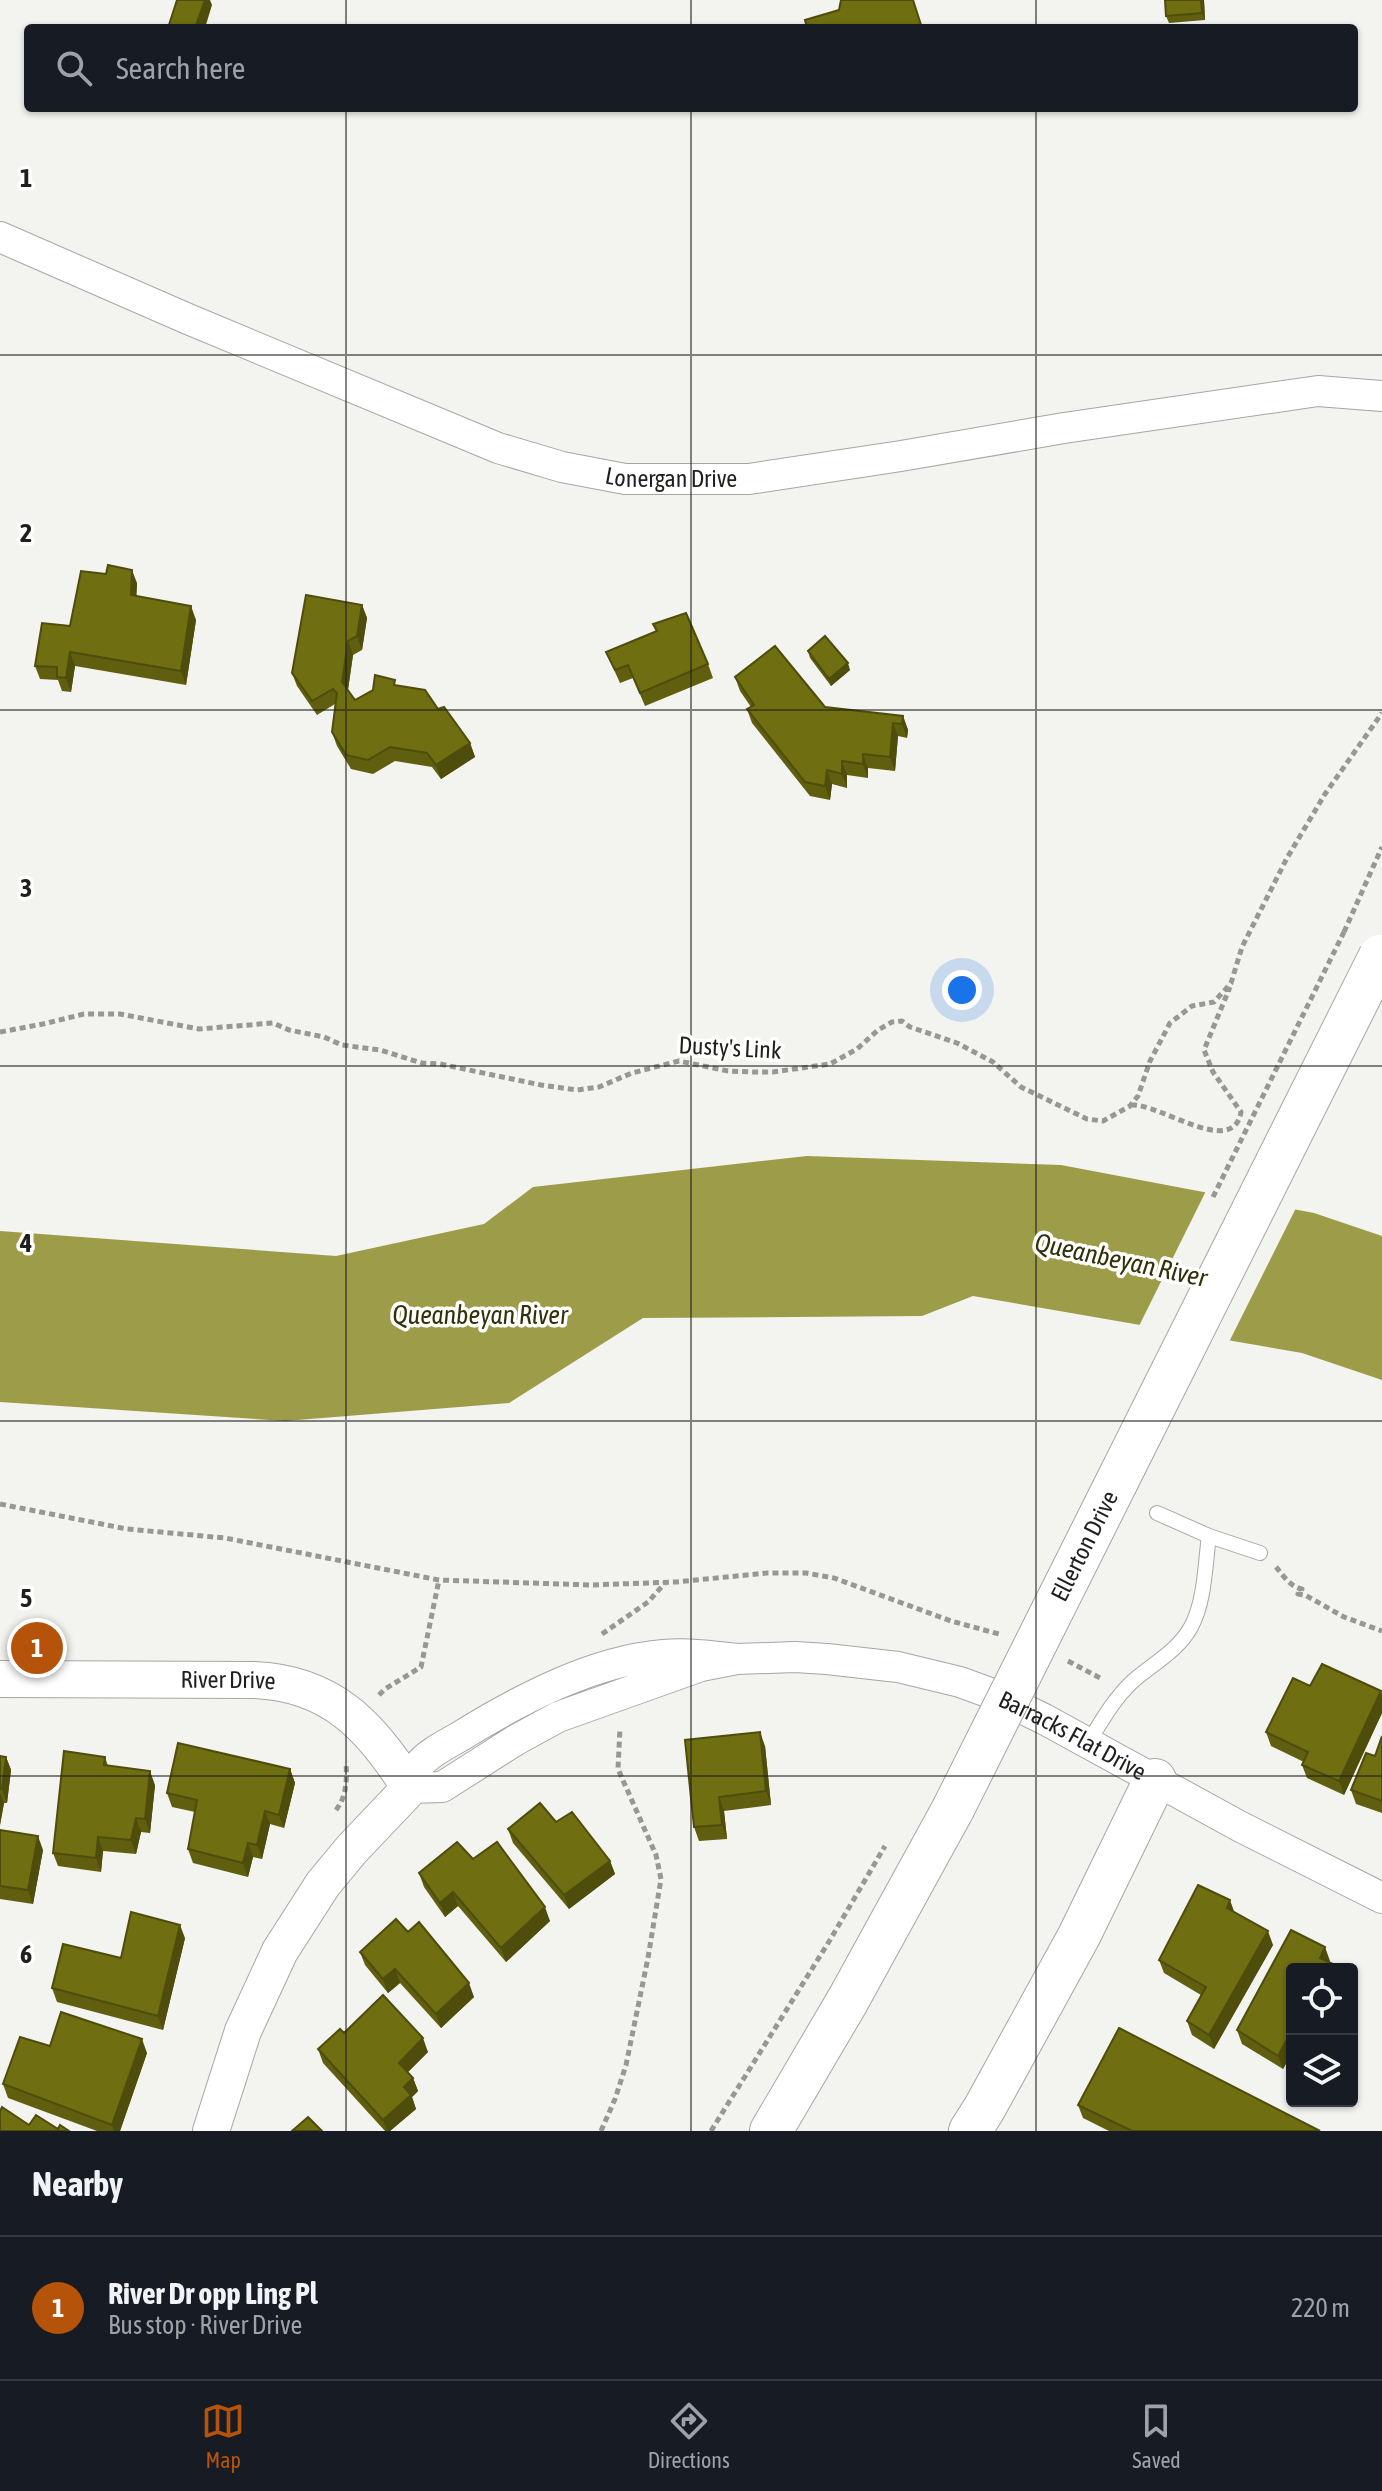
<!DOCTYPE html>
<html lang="en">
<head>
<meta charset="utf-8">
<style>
  body { margin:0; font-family:"Asap Condensed",sans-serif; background:#20242c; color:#f1f3f6 }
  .controls { position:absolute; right:24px; bottom:24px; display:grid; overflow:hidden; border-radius:8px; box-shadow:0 2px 6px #0004 }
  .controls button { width:72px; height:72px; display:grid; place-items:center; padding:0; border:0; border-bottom:2px solid #363941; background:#171b24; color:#f1f3f6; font:40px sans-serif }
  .you { position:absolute; left:962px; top:990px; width:28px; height:28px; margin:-20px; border:6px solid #fff; border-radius:50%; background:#1a73e8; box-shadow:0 0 0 12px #1a73e833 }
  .badge { display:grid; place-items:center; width:52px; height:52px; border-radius:50%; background:#b45309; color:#fff; font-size:26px; font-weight:700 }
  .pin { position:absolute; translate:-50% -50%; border:4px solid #fff; box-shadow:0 2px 8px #0006 }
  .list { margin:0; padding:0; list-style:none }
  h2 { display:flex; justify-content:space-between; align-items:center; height:104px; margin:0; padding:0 32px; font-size:34px }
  h2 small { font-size:26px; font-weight:400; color:#9ea1a6 }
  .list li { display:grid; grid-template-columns:52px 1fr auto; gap:24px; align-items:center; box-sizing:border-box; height:144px; padding:0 32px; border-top:2px solid #363941 }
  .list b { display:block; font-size:30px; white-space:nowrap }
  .list p { margin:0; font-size:26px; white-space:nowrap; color:#9ea1a6 }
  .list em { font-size:26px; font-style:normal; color:#9ea1a6 }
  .icon { flex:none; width:44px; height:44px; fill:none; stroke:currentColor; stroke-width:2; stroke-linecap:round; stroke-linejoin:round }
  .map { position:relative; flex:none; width:1382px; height:2131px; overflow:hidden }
  .search { position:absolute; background:#171b24; box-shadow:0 2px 6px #0004; left:24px; right:24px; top:24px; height:88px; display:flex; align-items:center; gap:20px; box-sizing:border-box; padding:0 28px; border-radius:8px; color:#9ea1a6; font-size:30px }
  .sheet { height:248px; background:#171b24 }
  nav { display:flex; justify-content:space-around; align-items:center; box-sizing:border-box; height:112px; border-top:2px solid #363941; background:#171b24; font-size:22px; color:#9ea1a6 }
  nav a { display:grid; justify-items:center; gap:4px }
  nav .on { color:#b45309 }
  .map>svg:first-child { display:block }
  .water { fill:#9d9c48 }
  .pier { fill:#f3f3ef }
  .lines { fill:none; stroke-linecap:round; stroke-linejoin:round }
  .service-casing { stroke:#a6a6a2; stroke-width:16 }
  .minor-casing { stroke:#a6a6a2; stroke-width:32 }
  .tertiary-casing { stroke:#a6a6a2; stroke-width:38 }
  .secondary-casing { stroke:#a6a6a2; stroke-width:44 }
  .path { stroke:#979794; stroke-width:5; stroke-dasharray:6 4; stroke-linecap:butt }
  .service { stroke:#fff; stroke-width:14 }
  .minor { stroke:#fff; stroke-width:30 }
  .tertiary { stroke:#fff; stroke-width:36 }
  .secondary { stroke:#fff; stroke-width:42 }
  .secondary-bridge-casing { stroke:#a6a6a2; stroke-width:44; stroke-linecap:butt }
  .path-bridge { stroke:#979794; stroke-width:5; stroke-dasharray:6 4; stroke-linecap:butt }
  .secondary-bridge { stroke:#fff; stroke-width:42 }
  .wall { fill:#5f5f0f }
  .shaded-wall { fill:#4e4d0c }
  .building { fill:#6f6e11; stroke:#4e4d0c; stroke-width:2 }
  .grid { fill:none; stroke:#1f1f1d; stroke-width:2; stroke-opacity:0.55 }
  .labels { text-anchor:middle; stroke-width:7; stroke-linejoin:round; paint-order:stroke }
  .street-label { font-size:24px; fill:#1f1f1d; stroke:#fffffe }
  .water-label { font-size:26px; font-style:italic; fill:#31310b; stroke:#fffffe }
  .grid-label { font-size:26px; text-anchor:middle; font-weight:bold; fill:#1f1f1d; stroke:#fffffe; stroke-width:7; stroke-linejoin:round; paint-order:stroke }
</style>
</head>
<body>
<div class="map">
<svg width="1382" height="2131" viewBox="0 0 1382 2131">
  <rect width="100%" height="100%" fill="#f3f3ef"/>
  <path class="water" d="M807 1156 1061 1165 1314 1213 1382 1236V1380L1302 1353 973 1296 922 1316 643 1318 509 1403 285 1421 0 1402V1231L336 1256 484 1224 533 1187Z"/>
  <path class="pier" d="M1207 1189 1297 1206 1228 1344 1138 1328Z"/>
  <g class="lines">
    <defs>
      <path id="service" d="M1157 1513 1209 1536 1260 1553
        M1088 1743C1101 1722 1113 1700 1132 1682 1152 1664 1177 1652 1191 1627 1205 1601 1205 1565 1209 1536"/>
      <g id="minor">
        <path id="s1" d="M0 237 188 319 498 448 562 467 625 479H749L901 456 1064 428 1318 391 1382 396"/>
        <path id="s2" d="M737 1659C713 1656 688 1653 663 1655 592 1661 519 1700 459 1737 447 1744 427 1754 419 1765 415 1772 413 1781 410 1788L442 1787 516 1740 558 1717 701 1666 737 1659 795 1657 827 1659 898 1667 960 1682 990 1693 1044 1719 1239 1826 1382 1898"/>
      </g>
      <g id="tertiary">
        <path id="s3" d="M0 1679 254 1680C331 1683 371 1726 410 1788L352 1849 323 1884 280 1951 243 2031 211 2131"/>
      </g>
      <path id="secondary" d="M771 2131 848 2000 953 1809
        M970 2131 984 2109 1079 1936 1155 1780"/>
    </defs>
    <use href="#service" class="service-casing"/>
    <use href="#minor" class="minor-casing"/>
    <use href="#tertiary" class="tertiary-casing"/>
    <use href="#secondary" class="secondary-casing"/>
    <path class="path" d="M1344 932 1382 847
      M0 1032 43 1024 84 1014H120L199 1029 273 1023 289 1030 324 1037 342 1045 380 1050 422 1063 440 1064 541 1085 577 1090 599 1087 632 1073 679 1061 728 1071 752 1072H773L830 1064 857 1049 878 1030 892 1022 902 1021 910 1027 957 1043 993 1062 1021 1087 1087 1119 1103 1121 1130 1106 1138 1096 1150 1061 1170 1023 1192 1006 1214 1002 1231 983 1242 947 1287 858 1325 794 1382 713
      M1131 1105C1158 1102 1233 1159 1241 1112L1213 1072 1204 1050 1230 987
      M0 1504 127 1529 225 1538 439 1580 591 1585 676 1582 767 1573H806L834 1578 951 1621 999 1634
      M1276 1567C1283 1575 1290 1587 1302 1589L1298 1594 1305 1595 1344 1617 1382 1631
      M602 1634 648 1602 665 1583
      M1068 1661 1102 1679
      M379 1695 385 1689 421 1667 439 1580
      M336 1810C347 1796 347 1779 346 1762
      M601 2131 615 2099 626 2065 648 1958 661 1879 656 1855 618 1769 620 1728
      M711 2131 830 1940 885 1846"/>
    <use href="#service" class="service"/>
    <use href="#minor" class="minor"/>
    <use href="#tertiary" class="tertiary"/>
    <use href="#secondary" class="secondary"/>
    <defs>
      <g id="secondary-bridge">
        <path id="s4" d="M953 1809 1380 956"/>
      </g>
    </defs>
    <use href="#secondary-bridge" class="secondary-bridge-casing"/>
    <path class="path-bridge" d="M1213 1197 1344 932"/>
    <use href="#secondary-bridge" class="secondary-bridge"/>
  </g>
  <path class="wall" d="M1204 0 1205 20 1169 23 1166 16Z
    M137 583 136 596 196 620 186 685 75 666 71 692 62 691 58 680 40 679 35 666 70 626Z
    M362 605 367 618 362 650 353 655 348 690 355 700 397 685 438 709 470 743 475 757 441 779 432 767 395 761 373 774 351 769 337 746 332 732 335 704 317 715 297 686 292 673Z
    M808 651 850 670 831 686 810 658Z
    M606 652 708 664 713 678 645 706 633 678 620 683Z
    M735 677 825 707 903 716 908 730 907 738 898 736 895 771 868 768V778L847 775V788L832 784 830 800 810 796 752 723 747 709 751 707 740 691Z
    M1310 1686 1381 1691 1382 1695V1713L1344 1795 1307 1778 1302 1765 1304 1762 1271 1746 1266 1732Z
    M1382 1736V1813L1356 1804 1351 1790 1375 1756Z
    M765 1746 771 1805 724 1811 727 1839 699 1841 694 1827Z
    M0 1756 6 1757 11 1770 7 1803H4L0 1825Z
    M105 1757 108 1766 155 1785 150 1833 141 1832 136 1854 103 1851 101 1872 58 1866 53 1853Z
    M290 1769 295 1783 284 1828 270 1824 262 1859 253 1857 248 1877 193 1863 188 1849 195 1812 172 1807 167 1793Z
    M556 1822 610 1861 615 1874 569 1909 513 1843 508 1829Z
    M0 1830 43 1850 33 1904 0 1899Z
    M473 1859 550 1921 506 1962 458 1906 445 1917 424 1887 419 1873Z
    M1235 1913 1273 1945 1214 2049 1192 2035 1187 2021 1201 1995 1164 1973 1159 1960Z
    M1291 1930 1325 1947 1329 1962 1337 1966 1338 1969H1292V2053L1283 2069 1242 2044 1237 2030Z
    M408 1932 474 1997 441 2028 400 1983 388 1993 365 1965 360 1952Z
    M185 1938 163 2030 57 2002 52 1988 121 1958Z
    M344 2033 428 2052 408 2072 413 2078 418 2091 412 2097 416 2109 390 2131H385L323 2063 318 2049Z
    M50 2046 147 2053 120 2131H97L8 2098 3 2084Z
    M1078 2105 1320 2131H1109L1083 2118Z"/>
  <path class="shaded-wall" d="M205 0H210L212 5 205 28H195Z
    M1201 0H1204L1205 20 1202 13Z
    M132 570 137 583 136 609 131 595Z
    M362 605 367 618 362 650 357 636Z
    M191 606 196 620 186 685 181 671Z
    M348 641 353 655 347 696 342 682Z
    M70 652 75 666 71 692 66 678Z
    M848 663 850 670 831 686 829 679Z
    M903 716 908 730 907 738 902 724Z
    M893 723 898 736 895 771 890 757Z
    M470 743 475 757 441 779 436 765Z
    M863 754 868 768V778L863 764Z
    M842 761 847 775V788L842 774Z
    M827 770 832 784 830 800 825 786Z
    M1381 1691 1382 1695V1713L1344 1795 1339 1781Z
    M760 1732 765 1746 771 1805 766 1791Z
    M6 1757 11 1770 7 1803 2 1789Z
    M290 1769 295 1783 284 1828 279 1815Z
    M150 1771 155 1785 150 1833 145 1819Z
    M0 1793 4 1803 0 1825Z
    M719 1797 724 1811 727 1839 722 1825Z
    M265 1811 270 1824 262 1859 257 1845Z
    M136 1818 141 1832 136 1854 131 1840Z
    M38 1836 43 1850 33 1904 28 1890Z
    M98 1837 103 1851 101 1872 96 1858Z
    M248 1843 253 1857 248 1877 243 1863Z
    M610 1861 615 1874 569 1909 564 1895Z
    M453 1892 458 1906 445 1917 440 1903Z
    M1230 1900 1235 1914 1227 1908Z
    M545 1907 550 1921 506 1962 501 1948Z
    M180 1925 185 1938 163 2030 158 2016Z
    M1268 1931 1273 1945 1214 2049 1209 2035Z
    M1325 1947 1330 1961 1326 1969 1320 1958Z
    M395 1969 400 1983 388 1993 383 1979Z
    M469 1983 474 1997 441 2028 436 2014Z
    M1292 2030V2053L1283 2069 1278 2056Z
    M423 2038 428 2052 404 2076 399 2063Z
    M142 2039 147 2053 120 2131H114L112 2125Z
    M413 2078 418 2091 412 2097 416 2109 390 2131H387L383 2120 404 2087Z"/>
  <path class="building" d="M177 0H205L195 28H168Z
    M841 0H913L922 28H807L805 20 839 10Z
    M1165 0H1201L1202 13 1166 16Z
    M108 565 132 570 131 595 191 606 181 671 70 652 66 678 57 677V667L35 666 42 623 70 626 81 571 106 574Z
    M306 595 362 605 357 636 348 641 342 682 355 700 373 690 375 675 395 680 394 685 425 690 438 709 444 707 470 743 436 765 427 753 390 747 368 760 346 755 332 732 337 693 333 689 312 701 292 673Z
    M686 613 708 664 640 693 628 665 615 670 606 652 657 631 653 624Z
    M825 636 848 663 829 679 808 651Z
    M775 646 825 707 903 716 902 724 893 723 890 757 863 754V764L842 761V774L827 770 825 786 805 782 747 709 754 705 735 677Z
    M1322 1664 1381 1691 1339 1781 1302 1765 1308 1752 1266 1732 1293 1678 1310 1686Z
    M760 1732 766 1791 719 1797 722 1825 694 1827 685 1740Z
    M1382 1736V1801L1351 1790 1366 1753 1375 1756Z
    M178 1743 290 1769 279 1815 265 1811 257 1845 248 1843 243 1863 188 1849 197 1800 167 1793Z
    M64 1751 105 1757 104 1765 150 1771 145 1819 136 1818 131 1840 98 1837 96 1858 53 1853Z
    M0 1756 6 1757 2 1789H0Z
    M540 1803 556 1822 572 1812 610 1861 564 1895 508 1829Z
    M0 1830 38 1836 28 1890 0 1886Z
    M457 1842 473 1859 497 1842 545 1907 501 1948 453 1892 440 1903 419 1873Z
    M1198 1885 1230 1900 1227 1908 1268 1931 1209 2035 1187 2021 1206 1987 1159 1960Z
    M131 1912 180 1925 158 2016 52 1988 63 1944 121 1958Z
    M396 1919 408 1932 419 1922 469 1983 436 2014 395 1969 383 1979 360 1952Z
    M1291 1930 1325 1947 1320 1958 1337 1966 1335 1969H1292V2030L1278 2056 1237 2030Z
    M383 1995 423 2038 399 2063 413 2078 404 2087 411 2095 383 2120 318 2049 340 2029 344 2033Z
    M61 2012 142 2039 112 2125 3 2084 20 2037 50 2046Z
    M1119 2028 1320 2131H1132L1078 2105Z
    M2 2107 29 2125 36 2115 58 2129 60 2125 69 2131H0V2111Z
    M308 2117 322 2131H292Z"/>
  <path class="grid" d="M346 0V28M691 0V28M1036 0V28M346 108V2131M691 108V2131M1036 108V2131M0 355H1382M0 710H1382M0 1066H1382M0 1421H1382M0 1776H1382"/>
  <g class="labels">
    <g class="street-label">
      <text dy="8" stroke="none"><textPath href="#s1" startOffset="718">Lonergan Drive</textPath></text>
      <text transform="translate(730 1048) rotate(3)" y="8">Dusty's Link</text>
      <text dy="8" stroke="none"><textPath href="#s4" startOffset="294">Ellerton Drive</textPath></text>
      <text dy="8" stroke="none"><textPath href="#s3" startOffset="228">River Drive</textPath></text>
      <text dy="8" stroke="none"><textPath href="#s2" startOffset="1076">Barracks Flat Drive</textPath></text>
    </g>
    <g class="water-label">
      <text transform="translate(1121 1260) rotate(12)" y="9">Queanbeyan River</text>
      <text x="480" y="1324">Queanbeyan River</text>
    </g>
  </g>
  <g class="grid-label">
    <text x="26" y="187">1</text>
    <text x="26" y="542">2</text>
    <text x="26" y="897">3</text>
    <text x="26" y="1252">4</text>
    <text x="26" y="1607">5</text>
    <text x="26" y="1963">6</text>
  </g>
</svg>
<div class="controls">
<button><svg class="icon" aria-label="locate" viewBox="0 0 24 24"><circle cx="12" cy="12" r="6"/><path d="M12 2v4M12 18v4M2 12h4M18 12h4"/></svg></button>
<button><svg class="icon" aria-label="layers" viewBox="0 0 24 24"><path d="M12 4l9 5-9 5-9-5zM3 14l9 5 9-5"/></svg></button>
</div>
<div class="you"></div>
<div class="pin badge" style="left:37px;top:1648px">1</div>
<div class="search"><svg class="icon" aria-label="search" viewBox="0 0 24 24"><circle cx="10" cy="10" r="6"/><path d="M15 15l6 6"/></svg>Search here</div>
</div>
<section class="sheet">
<h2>Nearby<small></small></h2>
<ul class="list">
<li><span class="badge">1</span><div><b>River Dr opp Ling Pl</b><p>Bus stop · River Drive</p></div><em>220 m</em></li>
</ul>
</section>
<nav>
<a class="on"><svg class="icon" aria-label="map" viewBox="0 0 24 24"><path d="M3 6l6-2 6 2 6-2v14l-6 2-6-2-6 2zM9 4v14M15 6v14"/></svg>Map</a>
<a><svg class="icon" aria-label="directions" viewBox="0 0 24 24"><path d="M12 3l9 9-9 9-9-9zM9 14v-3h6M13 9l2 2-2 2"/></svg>Directions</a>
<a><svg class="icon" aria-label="saved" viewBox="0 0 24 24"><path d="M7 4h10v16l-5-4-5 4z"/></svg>Saved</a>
</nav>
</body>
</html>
